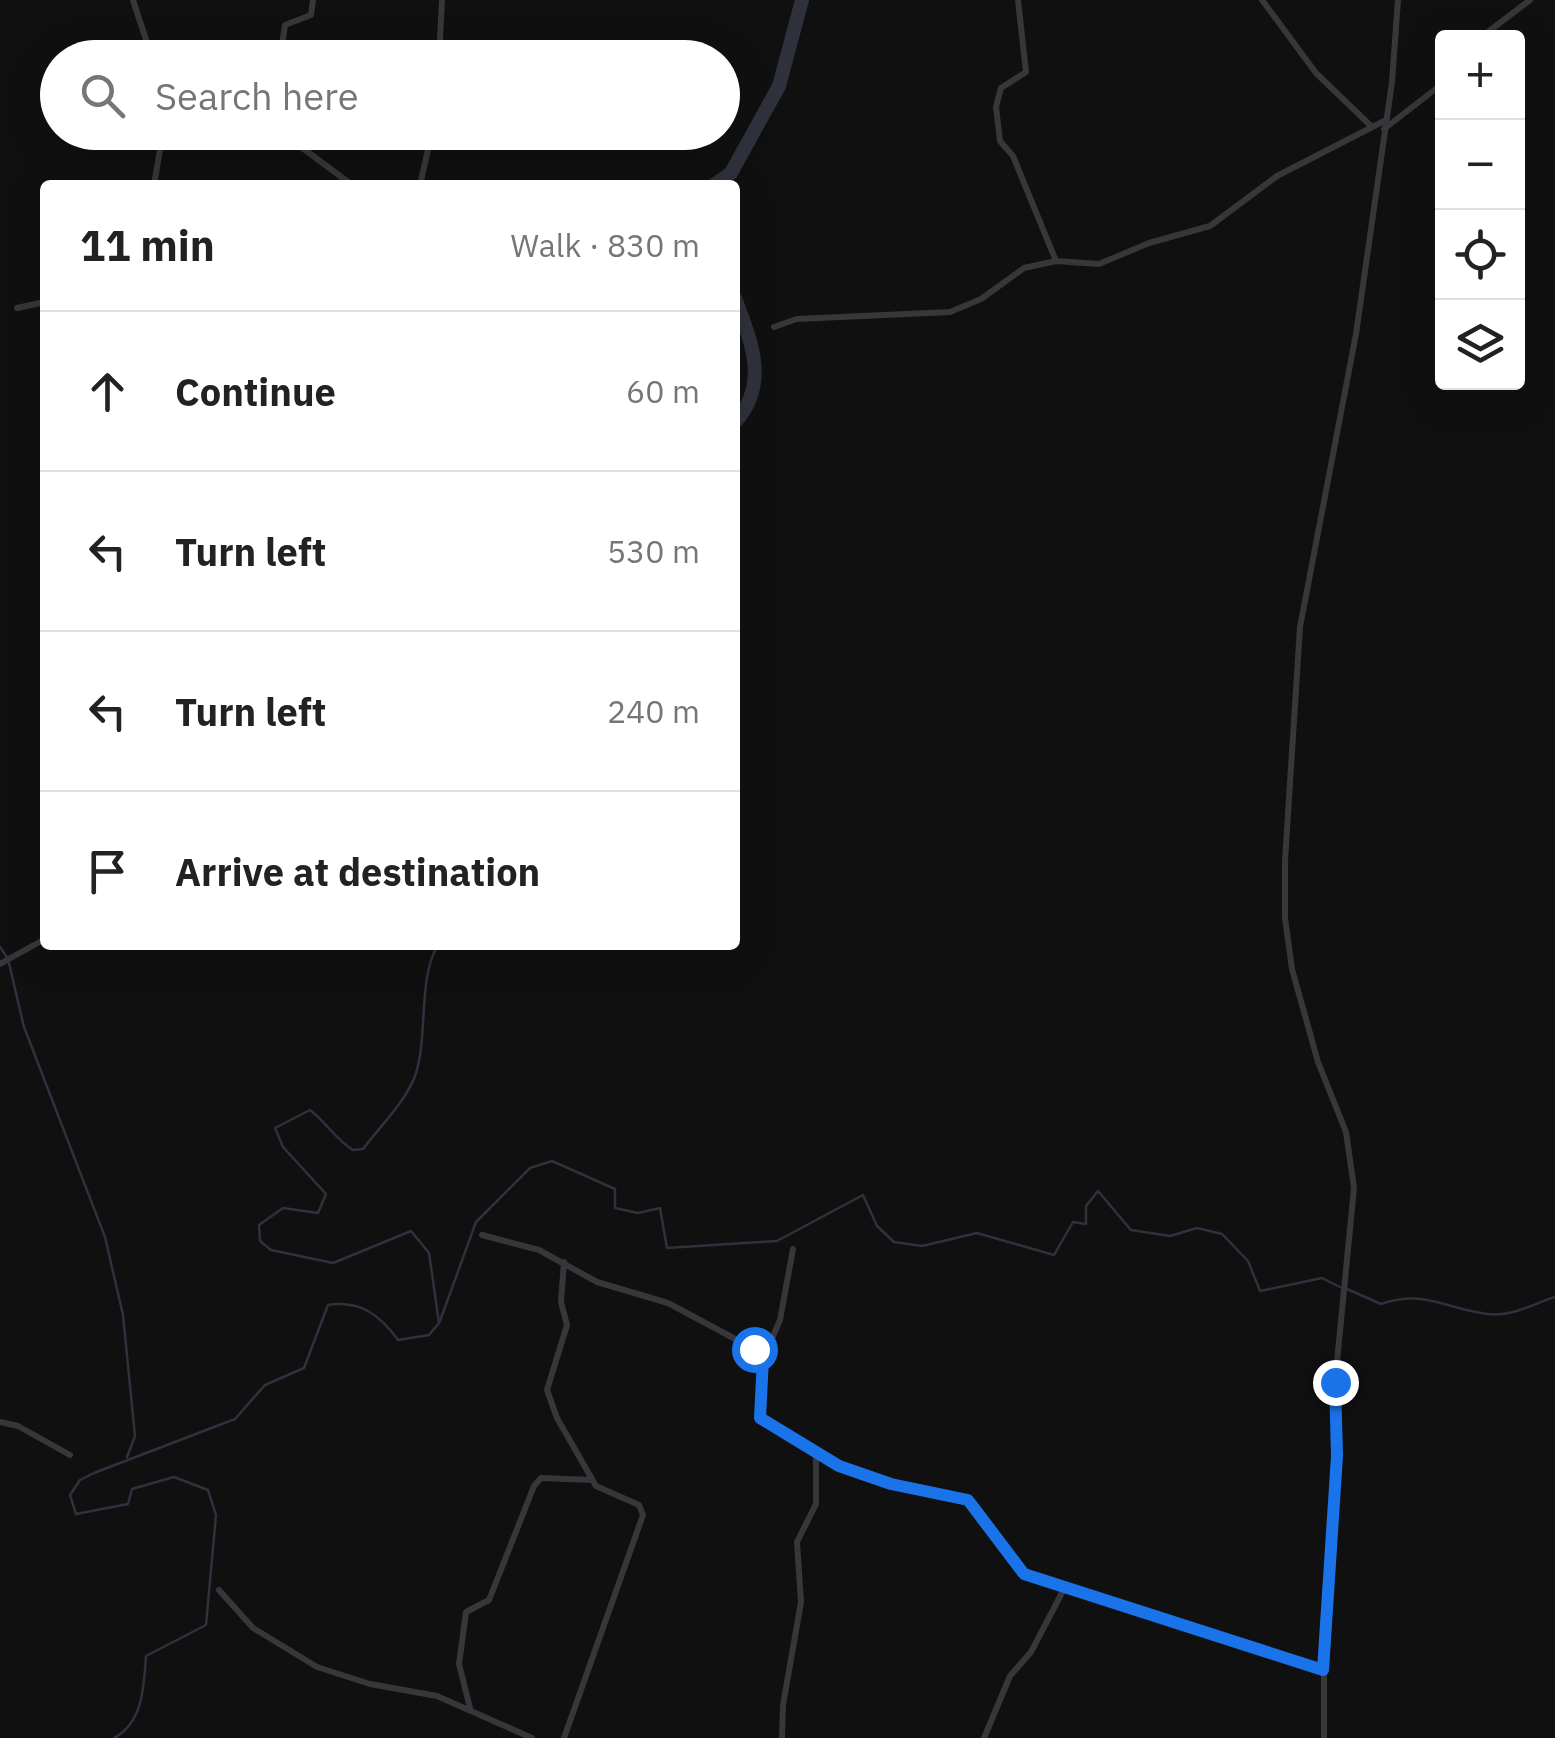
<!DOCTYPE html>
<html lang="en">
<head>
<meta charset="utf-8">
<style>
  body { margin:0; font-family:"IBM Plex Sans",sans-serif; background:#f2f2f2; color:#222 }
  .controls { position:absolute; right:30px; top:30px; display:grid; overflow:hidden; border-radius:10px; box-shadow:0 10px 40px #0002 }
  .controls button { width:90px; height:90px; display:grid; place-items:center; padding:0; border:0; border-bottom:2px solid #e0e0e0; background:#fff; color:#222; font:50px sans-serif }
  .stop { position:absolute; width:30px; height:30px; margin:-22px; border:8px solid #1a73e8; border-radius:50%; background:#fff }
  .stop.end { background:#1a73e8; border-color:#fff; box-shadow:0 2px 10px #0008 }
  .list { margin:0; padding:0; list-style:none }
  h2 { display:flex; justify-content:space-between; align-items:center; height:130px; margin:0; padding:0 40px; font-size:42px }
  h2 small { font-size:32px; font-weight:400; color:#767676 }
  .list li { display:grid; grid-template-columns:65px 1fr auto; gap:30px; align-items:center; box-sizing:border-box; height:160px; padding:0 40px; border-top:2px solid #e0e0e0 }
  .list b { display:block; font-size:38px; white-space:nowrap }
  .list em { font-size:32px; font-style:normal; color:#767676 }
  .icon { flex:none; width:55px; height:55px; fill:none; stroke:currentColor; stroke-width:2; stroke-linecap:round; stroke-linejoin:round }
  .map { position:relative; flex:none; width:1555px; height:1738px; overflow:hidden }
  .search { position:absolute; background:#fff; box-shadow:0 10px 40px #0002; left:40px; top:40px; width:700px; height:110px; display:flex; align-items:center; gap:25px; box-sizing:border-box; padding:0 35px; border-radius:55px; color:#767676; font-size:38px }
  .panel { position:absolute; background:#fff; box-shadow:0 10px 40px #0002; left:40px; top:180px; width:700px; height:770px; border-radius:10px }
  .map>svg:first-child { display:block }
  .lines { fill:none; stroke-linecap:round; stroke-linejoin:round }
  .stream { stroke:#2f313c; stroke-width:2.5 }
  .river { stroke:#2f313c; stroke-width:14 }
  .minor { stroke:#37373b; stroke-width:6 }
  .route { stroke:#1a73e8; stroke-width:12 }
</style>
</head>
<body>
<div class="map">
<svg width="1555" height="1738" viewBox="0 0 1555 1738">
  <rect width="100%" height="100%" fill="#101011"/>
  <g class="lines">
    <path class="stream" d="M0 947 8 959 24 1027 105 1237 123 1315 130 1386 135 1436 127 1457
      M1347 1289 1381 1304C1426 1289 1444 1309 1488 1314 1512 1317 1533 1304 1555 1297
      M440 1321 476 1222 530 1168 552 1161 615 1189V1208L638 1213 660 1208 667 1248 777 1241 863 1195 877 1226 894 1242 922 1246 977 1233 1054 1255 1073 1222 1086 1224V1206L1098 1191 1131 1230 1170 1236 1197 1228 1222 1234 1248 1261 1260 1291 1322 1278 1340 1287
      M114 1738C143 1723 144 1686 146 1656L206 1625 216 1515 208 1490 174 1477 132 1489 128 1504 76 1514 70 1495 80 1480 94 1473 235 1419 265 1385 304 1368 328 1305C360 1300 380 1315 398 1340L429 1335 439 1323 429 1253 411 1231 333 1263 271 1250 260 1241 259 1225 283 1208 318 1213 326 1194 283 1147 275 1128 310 1110C327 1123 335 1139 353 1150L363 1149C380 1126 407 1101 416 1073 428 1035 418 977 438 945"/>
    <path class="river" d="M714 185 731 173 779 86 802 0
      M735 298C751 341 770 384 735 422"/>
    <path class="minor" d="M133 0 152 58
      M1018 0 1026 72 1001 88 996 107 1000 141 1013 156 1056 261
      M1262 0 1316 73 1372 127
      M1480 38 1530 0
      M280 58 285 25 311 15 313 0
      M439 58 442 0
      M1384 129 1442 84
      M281 132 352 185
      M154 185 163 132
      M420 185 432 132
      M17 308 45 302
      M774 327 797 319 950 312 981 299 1024 268 1056 261 1099 264 1149 243 1210 226 1277 176 1384 121
      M0 964 45 939
      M482 1235 539 1250 597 1282 668 1303 754 1349 763 1358 760 1418 839 1466 891 1485 968 1500 1023 1574 1323 1670
      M564 1262 561 1302 567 1325 547 1390 557 1418 596 1486 639 1505 643 1515 564 1738
      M764 1357 780 1320 793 1249
      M0 1422 18 1426 70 1455
      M219 1590 253 1628 317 1667 370 1684 437 1696 532 1738
      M470 1708 459 1664 466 1612 489 1600 534 1486 541 1478 592 1480
      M782 1738 783 1705 801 1602 797 1542 816 1504V1455
      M984 1738 1010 1676 1031 1652 1065 1587
      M1324 1738V1631L1337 1456 1335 1382 1354 1188 1346 1132 1318 1062 1292 969 1285 918V861L1300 627 1356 334 1392 82 1398 0"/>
  </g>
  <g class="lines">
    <path class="route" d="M754 1349 763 1358 760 1418 839 1466 891 1484 968 1500 1024 1574 1323 1670 1337 1456 1335 1382"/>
  </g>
</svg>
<div class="controls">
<button>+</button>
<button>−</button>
<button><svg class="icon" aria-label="locate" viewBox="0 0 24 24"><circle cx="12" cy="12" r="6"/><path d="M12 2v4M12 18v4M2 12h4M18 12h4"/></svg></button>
<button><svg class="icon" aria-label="layers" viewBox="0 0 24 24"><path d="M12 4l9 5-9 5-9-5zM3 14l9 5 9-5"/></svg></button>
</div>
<div class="stop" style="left:754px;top:1349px"></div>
<div class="stop end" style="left:1335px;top:1382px"></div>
<div class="search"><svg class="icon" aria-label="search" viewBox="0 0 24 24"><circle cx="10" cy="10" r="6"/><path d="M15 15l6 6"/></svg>Search here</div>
<section class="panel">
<h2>11 min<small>Walk · 830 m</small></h2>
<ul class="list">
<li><svg class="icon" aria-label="ahead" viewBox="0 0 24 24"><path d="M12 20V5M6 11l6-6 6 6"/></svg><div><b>Continue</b></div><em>60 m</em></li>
<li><svg class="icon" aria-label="left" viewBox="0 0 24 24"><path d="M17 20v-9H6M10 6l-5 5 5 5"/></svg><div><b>Turn left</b></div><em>530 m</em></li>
<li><svg class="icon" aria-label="left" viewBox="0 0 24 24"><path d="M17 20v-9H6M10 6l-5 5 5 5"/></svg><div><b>Turn left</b></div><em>240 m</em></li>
<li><svg class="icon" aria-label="arrive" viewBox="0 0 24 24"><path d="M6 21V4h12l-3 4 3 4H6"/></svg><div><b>Arrive at destination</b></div></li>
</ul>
</section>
</div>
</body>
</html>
